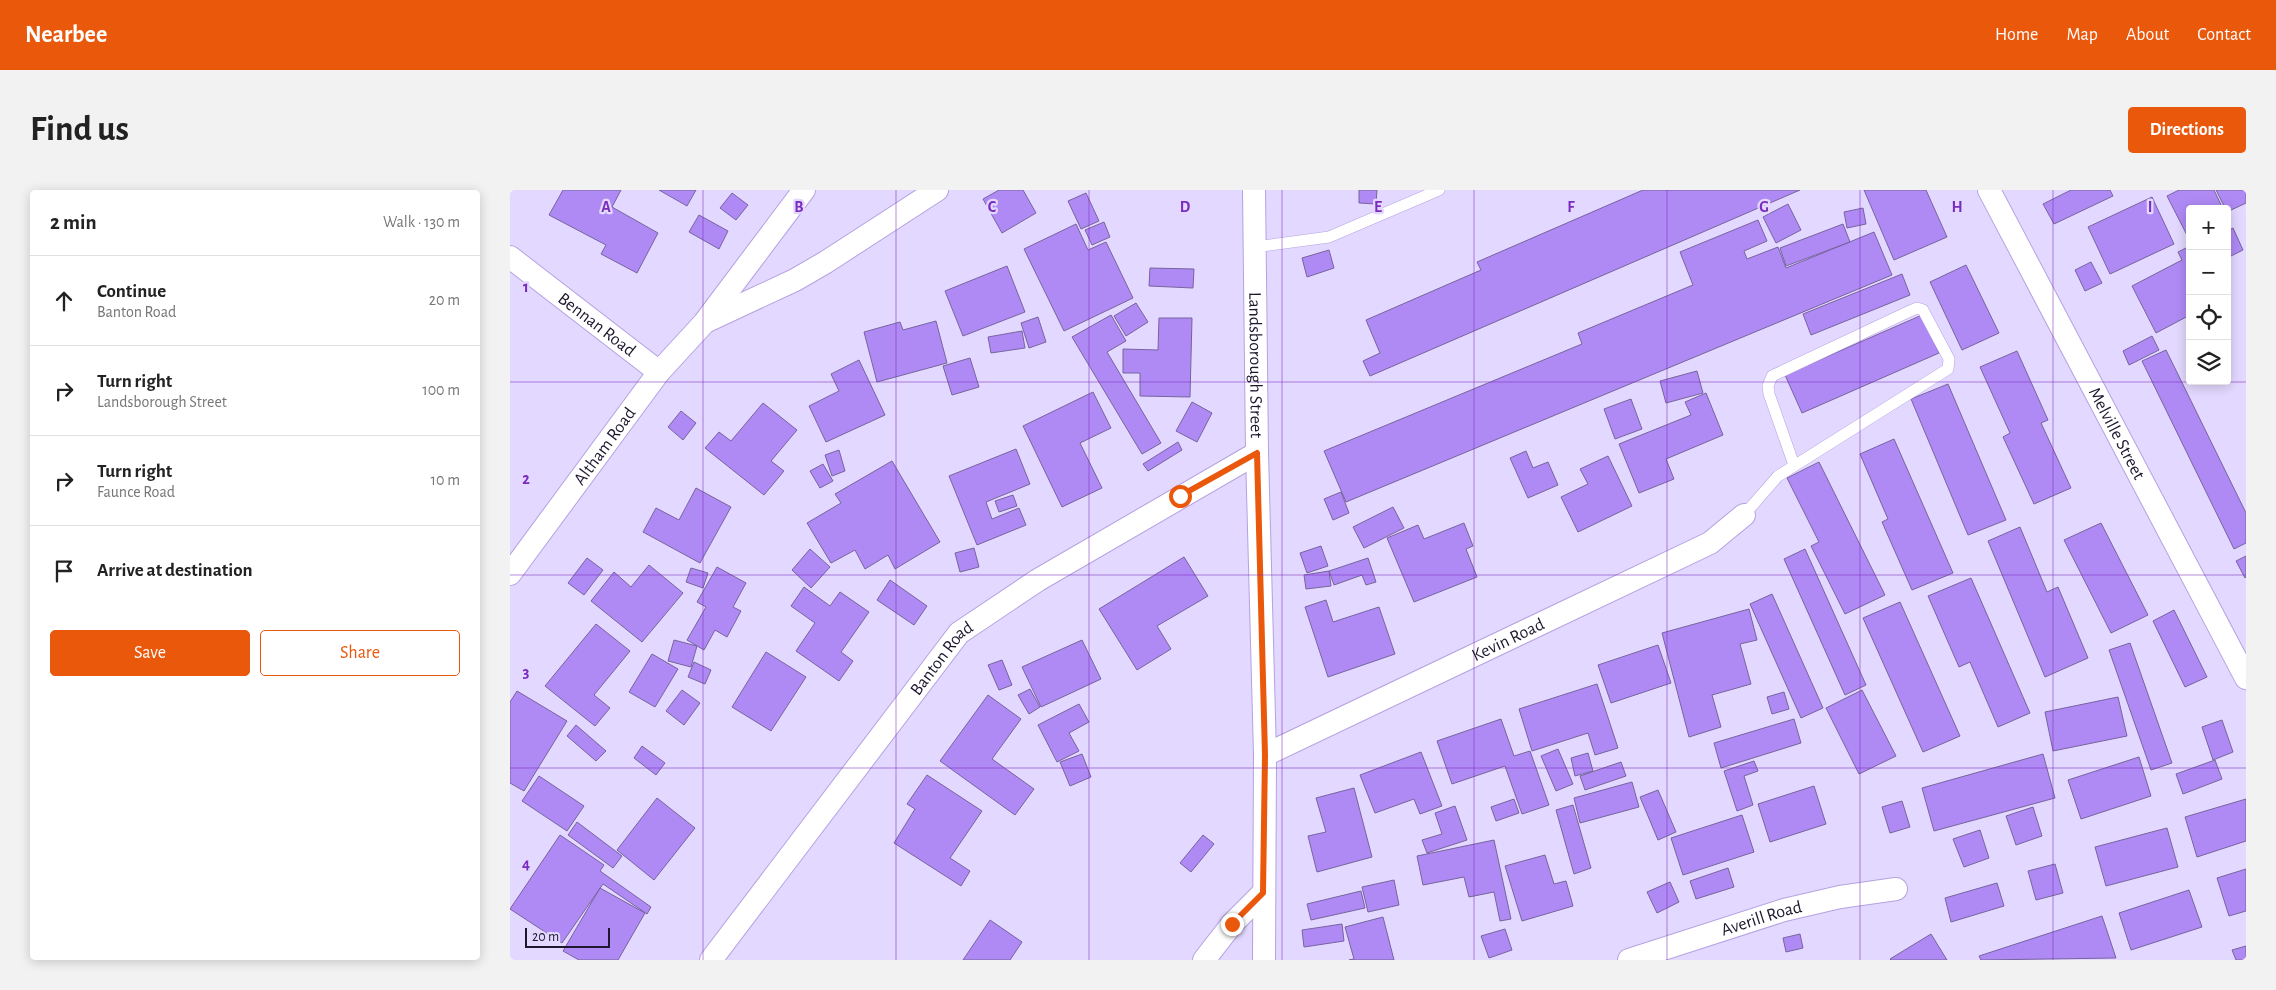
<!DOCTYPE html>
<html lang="en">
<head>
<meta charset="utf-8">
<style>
  body { margin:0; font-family:"Alegreya Sans",sans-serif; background:#f2f2f2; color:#222 }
  .controls { position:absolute; right:15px; top:15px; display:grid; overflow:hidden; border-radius:5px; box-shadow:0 2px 12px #0003 }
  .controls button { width:45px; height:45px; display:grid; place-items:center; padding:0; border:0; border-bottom:1px solid #e0e0e0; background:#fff; color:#222; font:25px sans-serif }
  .scale { position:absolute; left:15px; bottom:12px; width:85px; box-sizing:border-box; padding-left:5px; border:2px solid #1e172e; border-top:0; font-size:14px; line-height:18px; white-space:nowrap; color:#1e172e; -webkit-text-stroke:4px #e3d8ff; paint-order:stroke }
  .stop { position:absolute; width:15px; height:15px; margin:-11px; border:4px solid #ea580c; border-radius:50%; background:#fff }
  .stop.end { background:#ea580c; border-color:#fff; box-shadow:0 1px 5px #0008 }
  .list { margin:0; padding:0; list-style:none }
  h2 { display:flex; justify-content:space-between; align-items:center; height:65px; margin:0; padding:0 20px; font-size:21px }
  h2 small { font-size:16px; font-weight:400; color:#767676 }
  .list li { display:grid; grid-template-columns:32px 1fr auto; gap:15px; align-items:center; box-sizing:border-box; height:90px; padding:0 20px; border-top:1px solid #e0e0e0 }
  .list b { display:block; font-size:19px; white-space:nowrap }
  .list p { margin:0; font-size:16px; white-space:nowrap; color:#767676 }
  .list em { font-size:16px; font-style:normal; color:#767676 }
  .actions { display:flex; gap:10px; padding:15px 20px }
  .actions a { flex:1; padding:11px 0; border:1px solid #ea580c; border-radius:5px; text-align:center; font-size:18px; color:#ea580c }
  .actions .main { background:#ea580c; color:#fff }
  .icon { flex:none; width:28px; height:28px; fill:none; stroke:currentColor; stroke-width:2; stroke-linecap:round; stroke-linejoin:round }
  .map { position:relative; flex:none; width:1736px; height:770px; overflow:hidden; border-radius:5px }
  header { display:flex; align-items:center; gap:30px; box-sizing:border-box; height:70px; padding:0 25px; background:#ea580c; color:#fff }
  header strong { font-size:24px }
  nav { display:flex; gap:28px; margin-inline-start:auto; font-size:18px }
  .intro { display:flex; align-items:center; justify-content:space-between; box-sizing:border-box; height:120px; padding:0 30px }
  h1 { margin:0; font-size:35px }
  .button { padding:12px 22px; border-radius:5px; background:#ea580c; color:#fff; font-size:18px; font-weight:700 }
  main { display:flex; gap:30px; padding:0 30px }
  aside { flex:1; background:#fff; border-radius:5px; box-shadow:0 2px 12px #0003 }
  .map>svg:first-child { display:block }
  .building { fill:#af8af5; stroke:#77649d }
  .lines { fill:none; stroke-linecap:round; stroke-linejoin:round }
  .service-casing { stroke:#b5a2e0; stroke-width:12 }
  .minor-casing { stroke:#b5a2e0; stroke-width:24 }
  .service { stroke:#fff; stroke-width:11 }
  .minor { stroke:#fff; stroke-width:22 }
  .route { stroke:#ea580c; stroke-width:6 }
  .grid { fill:none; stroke:#7b2cbf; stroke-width:1; stroke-opacity:0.55 }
  .labels { text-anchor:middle; stroke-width:4.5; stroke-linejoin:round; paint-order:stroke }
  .street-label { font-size:18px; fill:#1e172e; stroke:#e3d8ff }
  .grid-label { font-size:16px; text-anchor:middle; font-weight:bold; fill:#7b2cbf; stroke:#e3d8ff; stroke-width:4.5; stroke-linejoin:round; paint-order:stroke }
</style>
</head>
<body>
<header>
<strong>Nearbee</strong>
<nav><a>Home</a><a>Map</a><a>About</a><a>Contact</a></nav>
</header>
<div class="intro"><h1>Find us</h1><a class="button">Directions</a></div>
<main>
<aside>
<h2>2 min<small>Walk · 130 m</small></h2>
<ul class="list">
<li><svg class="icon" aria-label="ahead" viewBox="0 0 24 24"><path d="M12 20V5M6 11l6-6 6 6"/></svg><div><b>Continue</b><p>Banton Road</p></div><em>20 m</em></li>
<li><svg class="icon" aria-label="right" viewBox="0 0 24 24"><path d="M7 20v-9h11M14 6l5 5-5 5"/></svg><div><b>Turn right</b><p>Landsborough Street</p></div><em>100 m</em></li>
<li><svg class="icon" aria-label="right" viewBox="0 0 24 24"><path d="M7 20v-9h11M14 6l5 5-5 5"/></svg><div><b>Turn right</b><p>Faunce Road</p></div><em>10 m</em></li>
<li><svg class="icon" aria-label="arrive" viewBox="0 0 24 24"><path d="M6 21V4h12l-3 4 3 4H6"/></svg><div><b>Arrive at destination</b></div></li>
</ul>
<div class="actions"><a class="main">Save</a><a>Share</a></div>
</aside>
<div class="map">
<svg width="1736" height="770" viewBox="0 0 1736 770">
  <rect width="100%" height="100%" fill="#e3d8ff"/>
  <path class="building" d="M53 0H111L102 17 148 43 127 83 91 64 96 55 39 25Z
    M149 0H186L177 16Z
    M489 0H513L526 23 492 43 473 9Z
    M849 0H867L866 14 849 13Z
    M1133 0H1290L860 186 853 171 870 163 856 130 971 80 967 72Z
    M1354 0H1416L1437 47 1384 70Z
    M1561 0H1600L1603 6 1544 34 1533 14Z
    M1669 0H1704L1713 19H1680V51L1657 6Z
    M1706 0H1736V13L1717 22Z
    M222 3 238 15 226 30 210 18Z
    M576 3 589 31 571 39 558 11Z
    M1642 7 1664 54 1600 84 1578 37Z
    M1278 14 1291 40 1266 53 1253 27Z
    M1353 18 1356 34 1337 38 1334 22Z
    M189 25 218 41 209 59 179 42Z
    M1248 30 1257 51 1234 61 1237 69 1268 57 1276 78 1364 42 1382 85 836 312 814 261 1072 154 1068 143 1183 95 1170 62Z
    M594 32 600 47 582 55 575 40Z
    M566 34 578 60 596 52 623 108 554 141 514 59Z
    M1333 34 1340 52 1276 76 1270 58Z
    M1723 38 1733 60 1717 68V41Z
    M1680 56V125L1646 143 1622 96 1672 70 1668 62Z
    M819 60 824 78 797 87 792 68Z
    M1581 72 1592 93 1575 101 1565 80Z
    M1456 75 1489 143 1452 160 1420 92Z
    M497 76 515 122 453 146 435 101Z
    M640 78 684 79 683 98 639 96Z
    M1392 84 1400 105 1301 145 1293 124Z
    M626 113 638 132 616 146 604 126Z
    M601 125 616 151 597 162 651 253 632 264 562 147Z
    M1412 125 1429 163 1292 223 1275 185Z
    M528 127 536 152 519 158 511 133Z
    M649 128H682L680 207 630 206V183H613V159L648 160Z
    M426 131 437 173 367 192 354 142 390 132 393 140Z
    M512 141 515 158 481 163 478 147Z
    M1642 146 1649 160 1619 175 1613 161Z
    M1656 160 1736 323V353L1724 359 1632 171Z
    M1507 161 1538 230 1531 233 1561 298 1524 314 1493 247 1500 243 1470 177Z
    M460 168 469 197 442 205 433 176Z
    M349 170 375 225 316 252 299 216 329 201 321 184Z
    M1187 181 1193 203 1156 213 1150 191Z
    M1438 194 1496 330 1458 345 1401 209Z
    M583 202 601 238 570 253 592 298 552 317 513 236Z
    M1196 203 1213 245 1156 269 1164 289 1129 303 1109 254 1181 225 1175 212Z
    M1121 209 1132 239 1105 249 1094 219Z
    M682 212 702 223 687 252 666 241Z
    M253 213 287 240 261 271 274 281 254 305 195 258 209 242 221 251Z
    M171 221 186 233 173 250 158 237Z
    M1384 249 1443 383 1402 400 1372 332 1378 329 1350 264Z
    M668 252 672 260 638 281 633 274Z
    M506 259 520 294 476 312 482 329 509 318 516 335 467 355 439 286Z
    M329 260 335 281 322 286 315 265Z
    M1016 261 1023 278 1038 272 1048 295 1018 308 1000 268Z
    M1098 266 1122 316 1068 342 1051 307 1078 294 1070 279Z
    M382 271 430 352 385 379 378 365 355 379 345 360 321 373 297 333 331 313 325 304Z
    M1309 272 1375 405 1335 424 1301 356 1309 352 1277 288Z
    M313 274 323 291 310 298 300 281Z
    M186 298 221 317 190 373 133 342 146 318 169 330Z
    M831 302 839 323 823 330 814 309Z
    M503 305 507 316 489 322 485 311Z
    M883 317 894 338 854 358 843 337Z
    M954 333 963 356 956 359 967 387 904 412 877 348 908 335 914 349Z
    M1591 333 1638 425 1601 443 1554 350Z
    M1510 337 1537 402 1548 397 1578 468 1535 487 1478 351Z
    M811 356 818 376 797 383 790 363Z
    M464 358 469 377 450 382 445 363Z
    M300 359 320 377 301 398 282 380Z
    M1295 359 1356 495 1335 505 1274 369Z
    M1736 366V387L1735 388 1726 371Z
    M674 367 698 406 647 436 661 459 627 480 589 419Z
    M77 368 93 380 74 405 58 393Z
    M858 368 866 392 856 395 852 385 824 395 819 381Z
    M139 375 173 403 132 452 81 411 104 382 121 397Z
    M207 377 236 393 223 417 231 421 217 447 205 440 194 460 177 450 196 417 187 412Z
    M181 378 198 383 193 398 176 392Z
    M819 381 821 396 796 399 794 385Z
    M1461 388 1520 523 1488 537 1460 472 1449 477 1418 406Z
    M380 390 417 416 404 435 367 410Z
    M294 397 320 416 330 402 359 422 331 462 343 471 329 491 286 461 305 433 281 416Z
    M1262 404 1313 518 1291 528 1240 414Z
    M816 410 823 432 869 417 885 464 818 487 795 417Z
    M1390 412 1450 546 1413 562 1353 428Z
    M1239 419 1247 450 1230 454 1241 494 1202 505 1211 537 1179 547 1152 443Z
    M1664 420 1697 487 1675 497 1643 431Z
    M86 434 120 461 84 505 100 518 85 536 35 496Z
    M164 450 187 456 181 477 158 471Z
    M572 450 591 489 531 517 512 477Z
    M1620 453 1662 573 1641 580 1599 460Z
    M1148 455 1161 493 1101 513 1088 475Z
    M256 462 296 487 261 541 222 517Z
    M142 464 168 479 145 517 119 502Z
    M492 470 502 495 489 500 478 475Z
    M184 472 201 480 195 494 178 487Z
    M1087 494 1108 558 1085 565 1078 543 1022 561 1009 519Z
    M520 499 530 517 519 524 508 505Z
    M172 500 190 513 174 535 156 521Z
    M1352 500 1386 566 1349 584 1316 518Z
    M7 501 57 531 14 601 0 593V512Z
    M1274 502 1279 519 1262 524 1257 507Z
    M478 505 511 529 482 569 524 599 505 625 430 571Z
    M1608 507 1617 546 1543 561 1535 522Z
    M569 514 579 532 559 543 569 561 547 572 528 535Z
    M991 529 1004 566 1020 561 1039 615 1012 624 995 576 942 594 927 551Z
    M1284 529 1291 553 1211 578 1204 553Z
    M1712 530 1723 562 1703 570 1692 537Z
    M66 535 96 561 86 571 57 546Z
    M132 556 155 573 146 585 124 568Z
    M1048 559 1063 594 1046 601 1031 566Z
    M911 562 932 616 910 624 904 609 865 623 850 585Z
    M1078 563 1083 581 1065 586 1061 568Z
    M572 564 581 587 560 596 550 572Z
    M1533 564 1545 608 1424 641 1412 598Z
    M1629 567 1641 606 1571 629 1558 590Z
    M1705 570 1712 589 1673 604 1666 584Z
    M1244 571 1248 581 1234 586 1243 615 1227 621 1214 581Z
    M1111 572 1116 586 1075 600 1070 586Z
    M417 585 472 621 440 668 460 681 451 696 384 653 405 619 397 614Z
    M29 586 74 616 57 641 12 611Z
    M1122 592 1129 617 1070 633 1064 608Z
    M1304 596 1316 634 1260 652 1248 614Z
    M844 598 862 667 807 682 798 646 816 642 806 608Z
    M1148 600 1166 642 1148 650 1130 607Z
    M147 608 185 638 144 690 107 660Z
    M1004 609 1009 623 986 631 981 617Z
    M1736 609V651L1687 667 1675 627Z
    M1392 611 1400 637 1380 643 1372 617Z
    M1063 615 1081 678 1064 684 1046 620Z
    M945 616 957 650 917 663 912 650 932 644 925 623Z
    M1523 617 1532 646 1506 655 1496 626Z
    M1232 625 1244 662 1173 685 1161 648Z
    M67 632 112 666 103 678 58 645Z
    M1657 638 1668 677 1596 696 1585 657Z
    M1470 640 1479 668 1454 677 1443 649Z
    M50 645 94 675 90 681 141 717 137 724 93 694 52 753 0 719Z
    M693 645 704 654 681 682 670 673Z
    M984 650 1001 729 990 731 984 702 959 707 954 687 913 695 907 666Z
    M1035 665 1044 694 1056 691 1063 716 1012 731 995 676Z
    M1545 674 1553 703 1526 710 1518 681Z
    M1218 678 1224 697 1186 709 1180 691Z
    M1736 679V721L1719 726 1707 688Z
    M884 690 889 715 858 722 852 697Z
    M1160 692 1169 712 1147 723 1137 702Z
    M1487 693 1494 716 1441 732 1435 708Z
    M90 698 135 723 108 770H69L53 761Z
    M1679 700 1692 737 1621 760 1609 723Z
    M851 701 855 718 801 730 797 714Z
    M1592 726 1606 768 1471 770 1469 766Z
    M873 727 884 770H839L844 769 835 737Z
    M480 730 512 752 500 770H453Z
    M832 734 834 751 794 757 792 740Z
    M995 739 1002 760 979 768 971 746Z
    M1290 744 1293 758 1276 762 1273 748Z
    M1421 744 1437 770H1381L1380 769Z
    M1736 756V770H1726L1722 760Z"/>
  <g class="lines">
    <defs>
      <path id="service" d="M745 57 819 47 929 0
        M1234 325 1268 286 1438 179 1439 169 1413 120 1407 118 1400 121 1262 186 1258 196 1259 204 1284 275"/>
      <g id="minor">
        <path id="s1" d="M744 0 747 263 755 565 754 770"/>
        <path id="s2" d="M1479 0 1736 488"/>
        <path id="s3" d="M0 67 149 182"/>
        <path d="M197 131 285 90 316 72 427 0"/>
        <path id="s4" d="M0 384 149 182 194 133 294 0"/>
        <path id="s5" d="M755 565 1200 353 1234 325"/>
        <path id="s6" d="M201 770 449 443 528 390 747 263"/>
        <path d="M694 770 722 734 753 703"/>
        <path id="s7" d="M1119 770 1274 720 1330 707 1386 699"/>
      </g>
    </defs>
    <use href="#service" class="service-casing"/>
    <use href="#minor" class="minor-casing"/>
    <use href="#service" class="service"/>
    <use href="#minor" class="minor"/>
  </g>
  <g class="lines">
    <path class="route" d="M670 306 747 263 755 565 753 703 722 734"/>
  </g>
  <path class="grid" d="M193 0V770M386 0V770M579 0V770M772 0V770M964 0V770M1157 0V770M1350 0V770M1543 0V770M0 192H1736M0 385H1736M0 578H1736"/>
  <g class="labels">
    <g class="street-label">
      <text dy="6" stroke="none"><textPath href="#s3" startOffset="110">Bennan Road</textPath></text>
      <text dy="6" stroke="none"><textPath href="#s1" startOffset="175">Landsborough Street</textPath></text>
      <text dy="6" stroke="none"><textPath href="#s2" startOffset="275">Melville Street</textPath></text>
      <text dy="6" stroke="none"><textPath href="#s4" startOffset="159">Altham Road</textPath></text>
      <text dy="6" stroke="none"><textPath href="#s5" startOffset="269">Kevin Road</textPath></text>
      <text dy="6" stroke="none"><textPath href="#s6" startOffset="380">Banton Road</textPath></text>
      <text dy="6" stroke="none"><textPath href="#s7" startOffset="139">Averill Road</textPath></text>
    </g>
  </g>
  <g class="grid-label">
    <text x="96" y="22">A</text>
    <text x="289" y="22">B</text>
    <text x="482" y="22">C</text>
    <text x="675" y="22">D</text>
    <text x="868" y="22">E</text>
    <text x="1061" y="22">F</text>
    <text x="1254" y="22">G</text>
    <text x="1447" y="22">H</text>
    <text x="1640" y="22">I</text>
    <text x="16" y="102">1</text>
    <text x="16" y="294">2</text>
    <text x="16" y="487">3</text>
    <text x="16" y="679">4</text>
  </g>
</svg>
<div class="controls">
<button>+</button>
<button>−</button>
<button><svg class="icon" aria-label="locate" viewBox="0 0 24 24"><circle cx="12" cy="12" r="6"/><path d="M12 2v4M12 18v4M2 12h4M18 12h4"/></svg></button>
<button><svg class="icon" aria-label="layers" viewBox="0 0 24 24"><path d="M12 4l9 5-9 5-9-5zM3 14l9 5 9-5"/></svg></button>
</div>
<div class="scale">20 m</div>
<div class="stop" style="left:670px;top:306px"></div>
<div class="stop end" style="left:722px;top:734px"></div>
</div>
</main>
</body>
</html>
